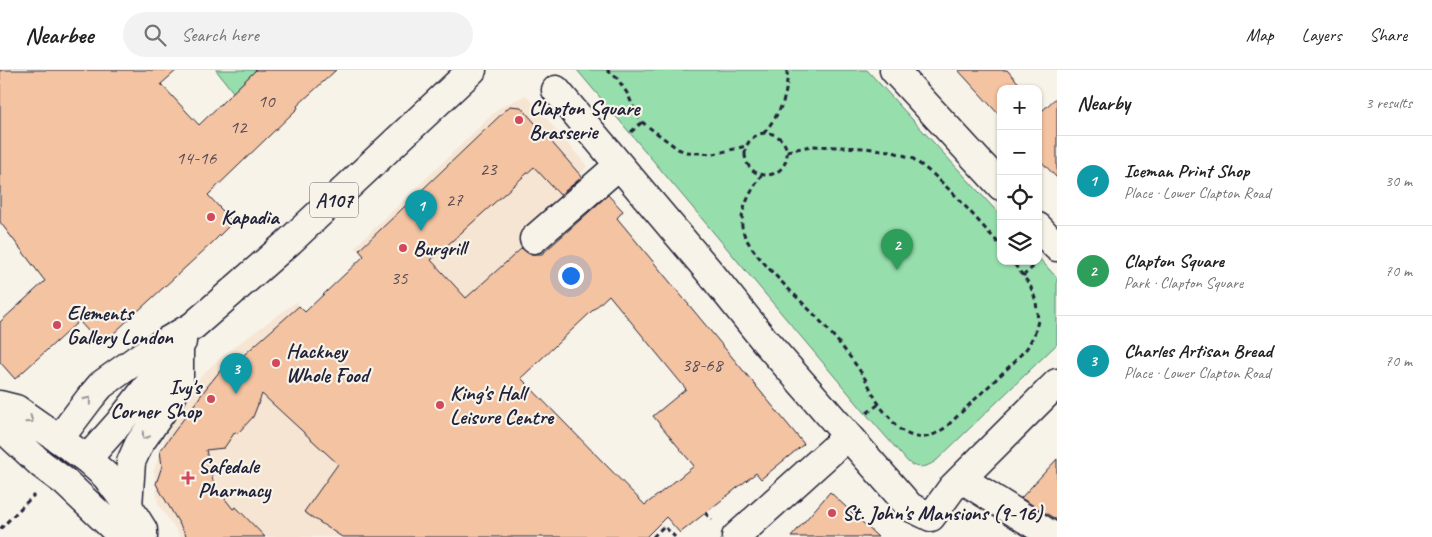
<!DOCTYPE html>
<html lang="en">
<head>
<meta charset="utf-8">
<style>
  body { margin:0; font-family:Caveat,sans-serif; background:#f2f2f2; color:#222 }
  .controls { position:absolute; right:15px; top:15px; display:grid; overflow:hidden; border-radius:10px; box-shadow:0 1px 4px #0004 }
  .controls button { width:45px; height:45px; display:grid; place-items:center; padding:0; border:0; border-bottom:1px solid #e0e0e0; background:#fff; color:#222; font:25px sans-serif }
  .you { position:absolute; left:570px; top:205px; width:18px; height:18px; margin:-12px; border:4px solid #fff; border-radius:50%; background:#1a73e8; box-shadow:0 0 0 8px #1a73e833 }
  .badge { display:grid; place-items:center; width:32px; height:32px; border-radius:50%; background:#ea580c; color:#fff; font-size:16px; font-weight:700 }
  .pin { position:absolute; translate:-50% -41px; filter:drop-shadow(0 1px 2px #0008) }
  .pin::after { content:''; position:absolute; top:26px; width:18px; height:15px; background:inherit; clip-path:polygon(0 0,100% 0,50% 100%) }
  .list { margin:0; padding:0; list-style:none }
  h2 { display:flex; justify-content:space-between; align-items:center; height:65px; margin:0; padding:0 20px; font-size:21px }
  h2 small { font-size:16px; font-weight:400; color:#767676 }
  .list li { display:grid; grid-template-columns:32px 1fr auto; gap:15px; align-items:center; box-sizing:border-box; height:90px; padding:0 20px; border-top:1px solid #e0e0e0 }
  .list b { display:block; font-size:19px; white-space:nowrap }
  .list p { margin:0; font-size:16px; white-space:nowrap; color:#767676 }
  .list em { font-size:16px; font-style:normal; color:#767676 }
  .icon { flex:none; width:28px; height:28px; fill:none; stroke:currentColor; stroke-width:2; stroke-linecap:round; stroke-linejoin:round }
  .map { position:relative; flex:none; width:1057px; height:467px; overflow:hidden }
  header { display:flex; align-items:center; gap:30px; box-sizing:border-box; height:70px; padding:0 25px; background:#fff; border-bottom:1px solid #e0e0e0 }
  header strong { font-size:24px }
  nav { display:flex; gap:28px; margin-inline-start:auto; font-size:18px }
  .search { width:350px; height:45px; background:#f2f2f2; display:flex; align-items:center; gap:12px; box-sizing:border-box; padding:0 18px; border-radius:28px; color:#767676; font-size:19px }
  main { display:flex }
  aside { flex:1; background:#fff }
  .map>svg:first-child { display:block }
  .built { fill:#f6e5d3 }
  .green { fill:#96deac; stroke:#5c8074 }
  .building { fill:#f3c3a2; stroke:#22223b; fill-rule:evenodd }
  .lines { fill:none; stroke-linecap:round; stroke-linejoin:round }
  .minor-casing { stroke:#22223b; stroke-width:31 }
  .major-casing { stroke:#22223b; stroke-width:31 }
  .highway-casing { stroke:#22223b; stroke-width:31 }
  .path { stroke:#22223b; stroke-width:3; stroke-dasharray:5 4; stroke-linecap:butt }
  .minor { stroke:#f7f3e8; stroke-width:28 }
  .major { stroke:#f7f3e8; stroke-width:28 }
  .highway { stroke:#f7f3e8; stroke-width:28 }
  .oneway { stroke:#97959a }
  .poi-dot { fill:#d1495b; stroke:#f7f3e8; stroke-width:2 }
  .labels { text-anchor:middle; stroke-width:4.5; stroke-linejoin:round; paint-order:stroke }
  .number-label { font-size:19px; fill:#564a55 }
  .shield { fill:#f7f3e8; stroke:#62616f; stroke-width:1 }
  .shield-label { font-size:20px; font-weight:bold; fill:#22223b }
  .poi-label { font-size:21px; font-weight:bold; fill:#22223b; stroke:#f7f3e8; text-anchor:start }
</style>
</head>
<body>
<header>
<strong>Nearbee</strong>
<div class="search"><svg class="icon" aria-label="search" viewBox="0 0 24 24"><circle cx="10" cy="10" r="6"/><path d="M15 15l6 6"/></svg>Search here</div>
<nav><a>Map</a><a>Layers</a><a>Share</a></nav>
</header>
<main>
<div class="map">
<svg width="1057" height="467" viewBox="0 0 1057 467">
  <rect width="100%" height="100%" fill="#f7f3e8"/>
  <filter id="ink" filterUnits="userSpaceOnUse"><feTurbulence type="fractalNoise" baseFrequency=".02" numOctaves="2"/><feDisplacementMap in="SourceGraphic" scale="10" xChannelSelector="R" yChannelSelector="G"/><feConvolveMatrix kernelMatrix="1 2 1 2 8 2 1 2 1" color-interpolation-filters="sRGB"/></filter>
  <g filter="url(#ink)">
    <path class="built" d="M526 25 587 96 529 171 432 259 355 177 499 38Z
      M296 232 346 287 338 394 304 442 342 467H181L158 434 154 400 172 348 194 314 207 300 222 286Z"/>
    <path class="green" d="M216 0H256L233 22Z
      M577 0H867L1001 146V191H1038V187L1057 208V274L937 390C928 397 917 400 908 392L866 344Z"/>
    <path class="building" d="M0 0H177L161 14 199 55 256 0H336L297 36 298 38 208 125 233 152 212 173 101 275 79 251 15 309 0 292V252L45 211 0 152Z
      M958 0H1007L1024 19H1001V47Z
      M1057 27V108L1038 88V35L1043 40Z
      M510 36 521 37 582 107 560 125 534 97 431 190 466 228 522 178 529 184H542L608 125 623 141 617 148 804 374 761 409 756 403 680 463 666 447 646 467H342L304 442 338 394 262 324 253 347 238 363 235 362 224 378 206 380 214 415 233 439 236 437 265 467H187L156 414 162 396 160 381 207 317 224 296 228 299 299 236 305 242 364 186 359 180ZM609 225 686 319 653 346 694 396 645 435 521 308Z
      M1057 389V450L1021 428Z
      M830 422 878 467H791Z"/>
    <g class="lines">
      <defs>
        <path id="minor" d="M894 0 1001 116
          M556 20 712 205 765 271 910 437 931 447 952 418 1057 313
          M1038 157 1057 177
          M534 169 619 95
          M962 409 1054 467
          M736 467 848 366"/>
        <path id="major" d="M59 369 90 328 101 315 143 285 193 256 290 171 472 0
          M87 389 119 353 182 272
          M128 436 131 392 139 374 170 330 179 312V275"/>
        <path id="highway" d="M0 335 16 339 87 389 106 406 123 429
          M0 356 41 394 65 412 123 467
          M128 436 143 460V467"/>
      </defs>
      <use href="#minor" class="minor-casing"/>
      <use href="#major" class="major-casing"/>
      <use href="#highway" class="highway-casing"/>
      <path class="path" d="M607 0 617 8 627 23 634 38 642 52 678 79 686 82 714 84 746 76
        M631 62 642 52
        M764 63C781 41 788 28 787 0
        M745 84a21 21 0 1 1 42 0a21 21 0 1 1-42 0Z
        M787 81 811 76 865 78 890 81 912 88 934 105 956 126 1001 176
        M762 104C752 120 740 138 742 157 745 182 804 232 822 253 837 270 852 288 864 307 870 316 873 326 879 334 882 340 887 344 891 349 894 353 897 358 901 360 918 372 931 368 946 357L1012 294 1027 278 1034 265 1038 251 1036 231 1030 215 1012 191
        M1023 206 1034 196
        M867 343 879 334
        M705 443 712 450
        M0 459 34 425
        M653 467 664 456 675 467"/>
      <use href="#minor" class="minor"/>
      <use href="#major" class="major"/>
      <use href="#highway" class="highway"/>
    </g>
    <defs><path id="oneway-chevron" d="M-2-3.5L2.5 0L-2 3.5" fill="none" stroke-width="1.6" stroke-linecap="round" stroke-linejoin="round" transform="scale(1.25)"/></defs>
    <g class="oneway">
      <use href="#oneway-chevron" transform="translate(88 330) rotate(-51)"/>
      <use href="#oneway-chevron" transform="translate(30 350) rotate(35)"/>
      <use href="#oneway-chevron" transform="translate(145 366) rotate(124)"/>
    </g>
  </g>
  <g class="poi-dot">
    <circle cx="519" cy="50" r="5"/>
    <circle cx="211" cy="147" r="5"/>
    <circle cx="403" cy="178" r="5"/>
    <circle cx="57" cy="255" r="5"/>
    <circle cx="276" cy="293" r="5"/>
    <circle cx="211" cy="329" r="5"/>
    <circle cx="440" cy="335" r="5"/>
    <path d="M185.5 400.5h5v5h5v5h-5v5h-5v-5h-5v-5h5z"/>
    <circle cx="832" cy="443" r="5"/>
  </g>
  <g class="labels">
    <g class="number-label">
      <text x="266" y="37">10</text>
      <text x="238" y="63">12</text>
      <text x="196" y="94">14-16</text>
      <text x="488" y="105">23</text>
      <text x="454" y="136">27</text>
      <text x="399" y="214">35</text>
      <text x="702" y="301">38-68</text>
    </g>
    <rect class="shield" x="310" y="112.5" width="48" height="35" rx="4"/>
    <g class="shield-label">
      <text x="334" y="137">A107</text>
    </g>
    <g class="poi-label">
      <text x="529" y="45">Clapton Square<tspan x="529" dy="24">Brasserie</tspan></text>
      <text x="221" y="154">Kapadia</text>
      <text x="413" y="185">Burgrill</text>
      <text x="67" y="250">Elements<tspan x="67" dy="24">Gallery London</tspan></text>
      <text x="286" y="288">Hackney<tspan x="286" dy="24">Whole Food</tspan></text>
      <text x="201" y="324" text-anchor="end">Ivy's<tspan x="201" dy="24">Corner Shop</tspan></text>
      <text x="450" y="330">King's Hall<tspan x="450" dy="24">Leisure Centre</tspan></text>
      <text x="198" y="403">Safedale<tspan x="198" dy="24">Pharmacy</tspan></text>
      <text x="842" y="450">St. John's Mansions (9-16)</text>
    </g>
  </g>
</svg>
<div class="controls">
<button>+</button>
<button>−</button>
<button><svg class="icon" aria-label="locate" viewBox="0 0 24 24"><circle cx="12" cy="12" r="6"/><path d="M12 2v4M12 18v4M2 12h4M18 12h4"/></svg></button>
<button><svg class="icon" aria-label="layers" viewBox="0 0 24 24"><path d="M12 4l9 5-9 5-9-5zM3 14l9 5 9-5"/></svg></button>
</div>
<div class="you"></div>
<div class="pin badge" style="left:421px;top:161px;background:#0f9aa8">1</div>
<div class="pin badge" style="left:897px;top:200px;background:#2e9e5b">2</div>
<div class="pin badge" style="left:236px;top:324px;background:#0f9aa8">3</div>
</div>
<aside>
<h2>Nearby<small>3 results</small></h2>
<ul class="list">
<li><span class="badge" style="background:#0f9aa8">1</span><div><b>Iceman Print Shop</b><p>Place · Lower Clapton Road</p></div><em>30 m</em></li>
<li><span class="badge" style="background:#2e9e5b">2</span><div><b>Clapton Square</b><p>Park · Clapton Square</p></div><em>70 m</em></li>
<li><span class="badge" style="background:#0f9aa8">3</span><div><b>Charles Artisan Bread</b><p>Place · Lower Clapton Road</p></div><em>70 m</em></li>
</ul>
</aside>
</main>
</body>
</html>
